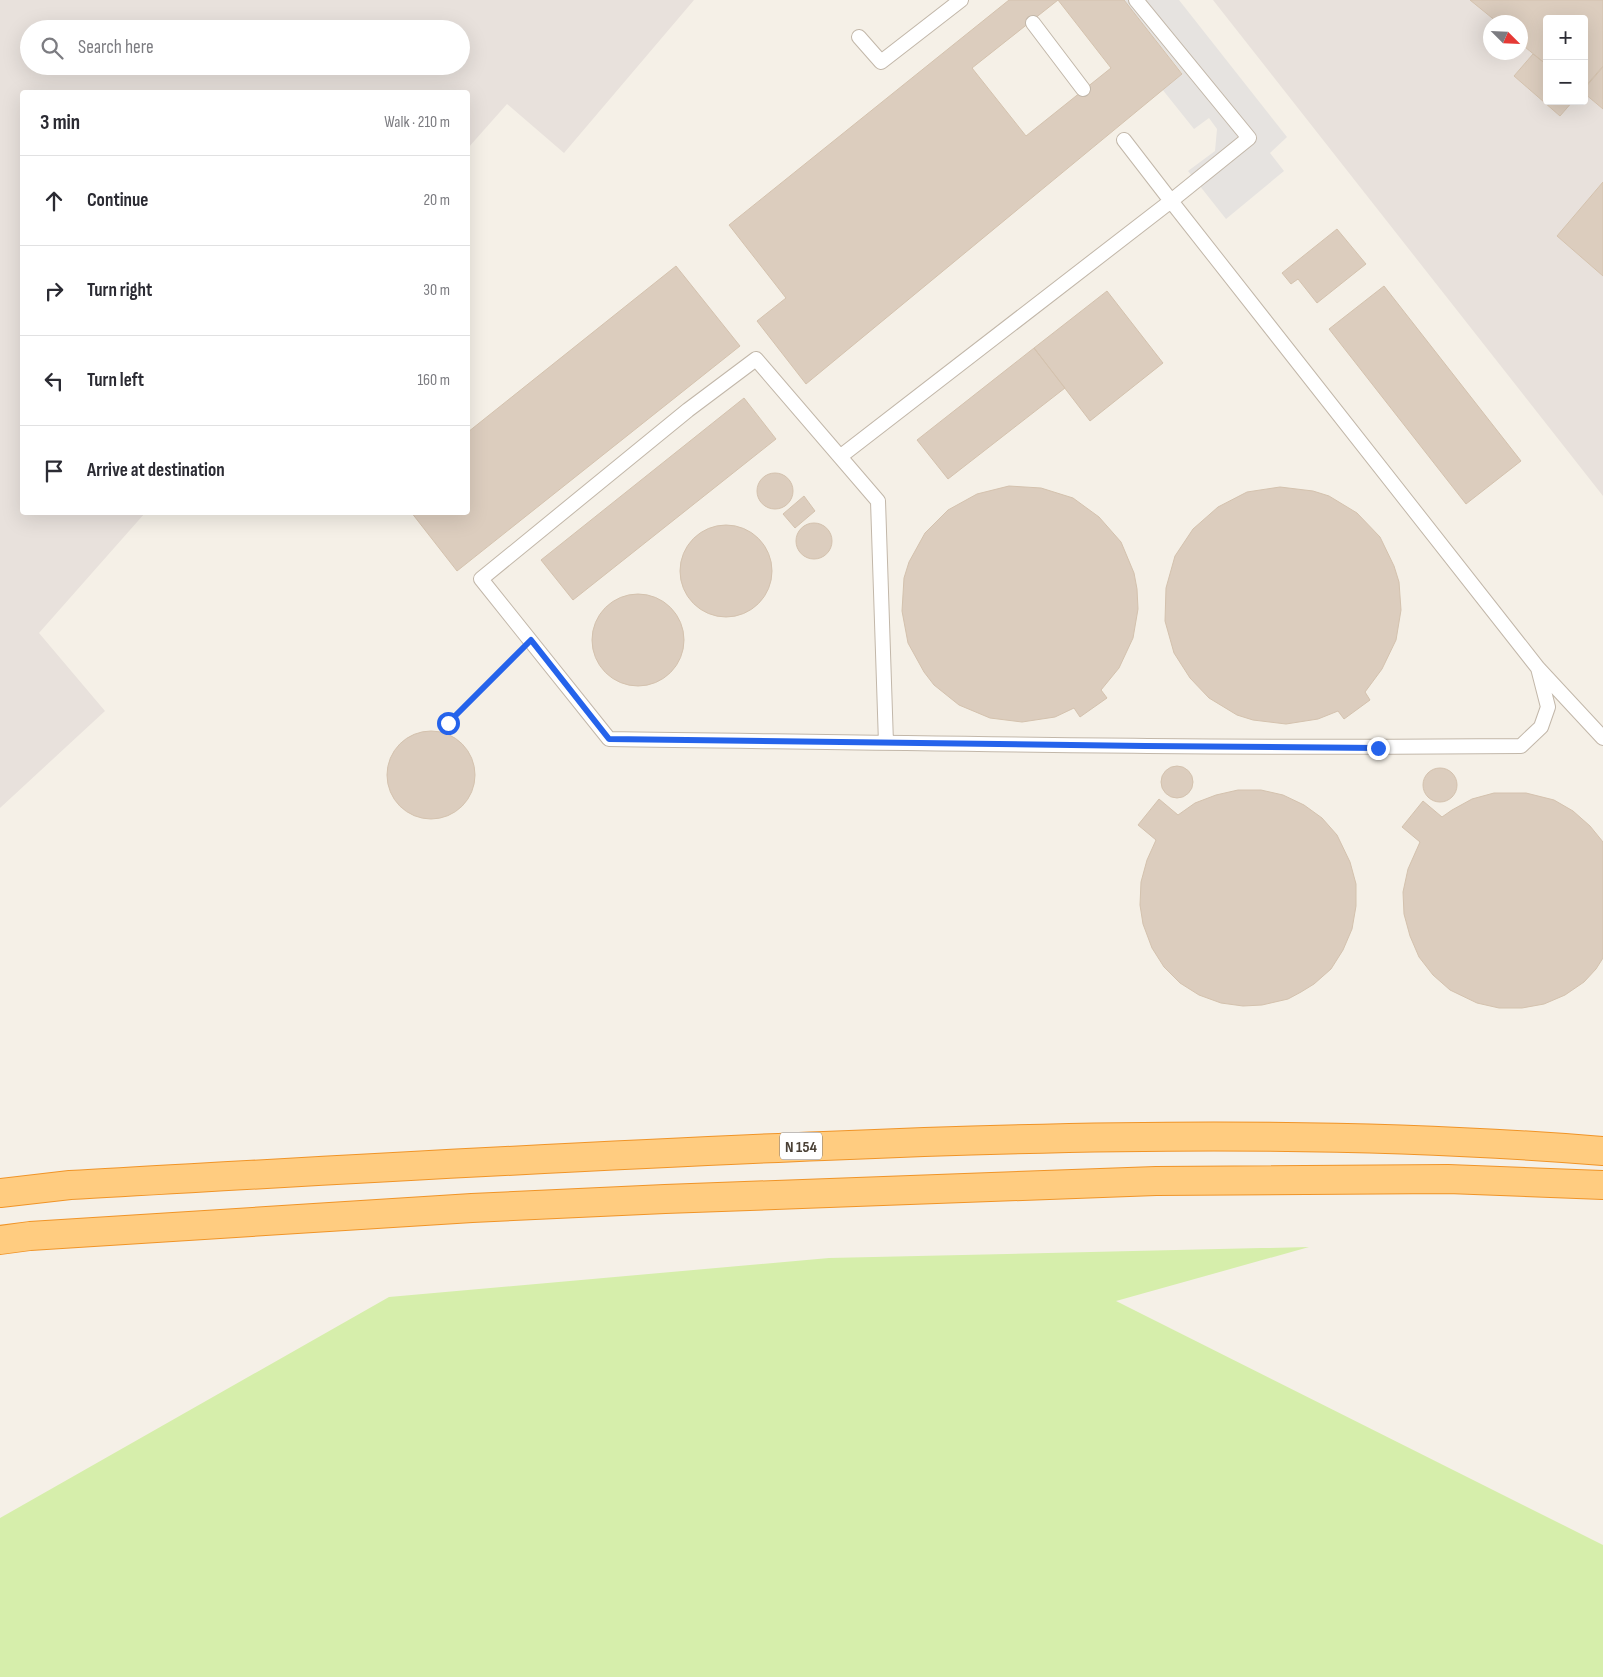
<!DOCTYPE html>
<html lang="en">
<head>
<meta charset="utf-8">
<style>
  body { margin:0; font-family:"Sofia Sans Condensed",sans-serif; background:#f2f2f3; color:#2b2b33 }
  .controls { position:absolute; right:15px; top:15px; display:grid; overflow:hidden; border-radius:5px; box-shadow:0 5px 20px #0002 }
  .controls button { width:45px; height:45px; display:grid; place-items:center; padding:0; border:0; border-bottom:1px solid #e1e1e2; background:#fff; color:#2b2b33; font:25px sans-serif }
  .compass { position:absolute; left:1483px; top:15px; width:45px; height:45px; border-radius:50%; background:#fff; box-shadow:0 5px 20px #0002; rotate:114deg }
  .stop { position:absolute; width:15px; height:15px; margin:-11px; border:4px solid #2563eb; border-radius:50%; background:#fff }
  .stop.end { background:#2563eb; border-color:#fff; box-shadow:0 1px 5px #0008 }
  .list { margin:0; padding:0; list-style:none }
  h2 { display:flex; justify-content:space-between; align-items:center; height:65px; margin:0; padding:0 20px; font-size:21px }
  h2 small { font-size:16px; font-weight:400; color:#7c7c81 }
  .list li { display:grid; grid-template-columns:32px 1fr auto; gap:15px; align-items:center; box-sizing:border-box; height:90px; padding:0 20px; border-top:1px solid #e1e1e2 }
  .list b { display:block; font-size:19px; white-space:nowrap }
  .list em { font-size:16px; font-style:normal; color:#7c7c81 }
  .icon { flex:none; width:28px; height:28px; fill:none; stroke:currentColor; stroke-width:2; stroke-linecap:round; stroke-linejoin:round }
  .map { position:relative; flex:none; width:1603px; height:1677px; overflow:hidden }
  .search { position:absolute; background:#fff; box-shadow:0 5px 20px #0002; left:20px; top:20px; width:450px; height:55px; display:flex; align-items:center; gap:12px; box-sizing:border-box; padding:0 18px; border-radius:28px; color:#7c7c81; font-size:19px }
  .panel { position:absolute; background:#fff; box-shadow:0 5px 20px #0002; left:20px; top:90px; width:450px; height:425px; border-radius:5px }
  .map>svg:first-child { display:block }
  .industrial { fill:#e8e1dc; fill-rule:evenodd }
  .green { fill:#d6eeab }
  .parking { fill:#e6e3e0 }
  .building { fill:#dccdbe; stroke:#d4c2ae; fill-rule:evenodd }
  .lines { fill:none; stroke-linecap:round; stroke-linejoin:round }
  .service-casing { stroke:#c2b7a9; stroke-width:16 }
  .trunk-casing { stroke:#f09427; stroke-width:30 }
  .path { stroke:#c6b298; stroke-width:3; stroke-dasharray:2.5 2.5; stroke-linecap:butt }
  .service { stroke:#fff; stroke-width:14 }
  .trunk { stroke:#ffcc80; stroke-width:28 }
  .route { stroke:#2563eb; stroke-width:6 }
  .labels { text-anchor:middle; stroke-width:5; stroke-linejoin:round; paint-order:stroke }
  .shield { fill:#fff; stroke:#807972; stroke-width:1 }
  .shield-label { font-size:16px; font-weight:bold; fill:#4a4035 }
</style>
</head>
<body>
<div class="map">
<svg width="1603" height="1677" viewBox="0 0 1603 1677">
  <rect width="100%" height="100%" fill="#f5f0e7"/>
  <path class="industrial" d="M0 0H694L564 153 507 104 468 148V92H22V512L145 513 39 633 105 711 0 808ZM29 29H461V66H29Z
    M1213 0H1603V496ZM1547 19H1584V101H1547ZM1490 22H1520V52H1490Z"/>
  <path class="green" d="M1309 1247 1116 1301 1603 1545V1677H0V1518L389 1297 829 1258Z"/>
  <path class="parking" d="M1124 0H1179L1287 137 1270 153 1284 171 1226 219 1188 171 1215 151 1217 129 1209 118 1194 129 1162 89 1182 73Z"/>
  <path class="building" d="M1009 0H1124L1182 74 806 384 757 321 786 298 729 225ZM1058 0 1111 68 1026 136 972 68Z
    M1470 0H1603V66L1584 88V19H1547V65L1520 43V22H1497Z
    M1533 54 1547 65V101H1573L1560 116 1514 76Z
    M1603 67V109L1584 93V89Z
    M1603 182V276L1557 236Z
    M1337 229 1366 264 1317 303 1298 279 1291 284 1282 273Z
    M676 266 740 346 457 571 411 512H468V432Z
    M1384 286 1521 461 1466 504 1329 329Z
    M1107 291 1163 363 1090 421 1034 348Z
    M1034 348 1065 388 948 479 917 440Z
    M744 398 776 439 573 600 541 560Z
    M757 491a18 18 0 1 1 36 0a18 18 0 1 1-36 0Z
    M1009 486 1041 488 1073 498 1099 517 1121 542 1134 573 1137 589 1138 609 1133 638 1119 668 1101 690 1107 698 1080 717 1074 708 1055 717 1022 722 990 718 959 705 934 685 924 672 908 643 902 611 904 578 909 562 925 533 948 510 977 494Z
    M1280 487 1313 491 1329 496 1357 513 1380 537 1394 566 1399 582 1401 610 1396 640 1382 669 1365 692 1370 700 1344 719 1338 711 1318 719 1286 724 1253 720 1237 715 1209 698 1190 678 1174 653 1165 621 1166 588 1175 556 1193 529 1218 507 1247 492Z
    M804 496 815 511 795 528 783 514Z
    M796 541a18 18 0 1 1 36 0a18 18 0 1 1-36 0Z
    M680 571a46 46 0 1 1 92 0a46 46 0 1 1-92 0Z
    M592 640a46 46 0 1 1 92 0a46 46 0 1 1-92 0Z
    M387 775a44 44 0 1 1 88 0a44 44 0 1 1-88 0Z
    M1161 782a16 16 0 1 1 32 0a16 16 0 1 1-32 0Z
    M1423 785a17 17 0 1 1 34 0a17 17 0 1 1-34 0Z
    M1238 790H1261L1283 795 1304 805 1322 818 1337 835 1350 862 1356 884V906L1352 929 1343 950 1331 969 1314 984 1301 992 1288 999 1262 1005 1243 1006 1221 1003 1199 995 1180 983 1164 967 1152 948 1143 924 1140 905 1141 882 1147 860 1156 840 1138 825 1159 799 1178 815 1195 803 1216 795Z
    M1494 793H1526L1554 800 1573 811 1590 826 1603 842V958L1596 969 1584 982 1565 995 1544 1004 1522 1008H1499L1477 1003 1450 990 1433 975 1419 957 1410 936 1404 914 1403 892 1408 869 1420 842 1402 827 1423 801 1442 817 1452 810 1472 799Z"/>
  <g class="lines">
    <defs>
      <path id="service" d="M1033 23 1083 89
        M859 37 881 62 961 0
        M1124 140 1171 201 1538 668 1603 738
        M841 456 1171 201 1249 138 1136 0
        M886 743 878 501 756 359 688 410 481 579 609 739C913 743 1217 749 1521 746L1541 727 1548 707 1538 668"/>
      <path id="trunk" d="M0 1193 70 1185C321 1171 573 1156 824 1146 1084 1135 1344 1130 1603 1151
        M0 1240 30 1236 472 1208 665 1199 1156 1181 1448 1179 1603 1185"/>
    </defs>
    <use href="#service" class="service-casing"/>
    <use href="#trunk" class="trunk-casing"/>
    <path class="path" d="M448 723 515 657"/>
    <use href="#service" class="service"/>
    <use href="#trunk" class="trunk"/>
  </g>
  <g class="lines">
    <path class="route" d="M448 723 531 640 609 739 1145 746 1378 748"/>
  </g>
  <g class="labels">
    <rect class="shield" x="780" y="1132.5" width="42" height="27" rx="4"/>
    <g class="shield-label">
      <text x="801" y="1152">N 154</text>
    </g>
  </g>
</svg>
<div class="controls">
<button>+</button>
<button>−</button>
</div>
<svg class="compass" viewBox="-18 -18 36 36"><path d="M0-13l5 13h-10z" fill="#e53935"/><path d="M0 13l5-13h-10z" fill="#7c7c81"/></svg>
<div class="stop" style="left:448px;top:723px"></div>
<div class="stop end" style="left:1378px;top:748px"></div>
<div class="search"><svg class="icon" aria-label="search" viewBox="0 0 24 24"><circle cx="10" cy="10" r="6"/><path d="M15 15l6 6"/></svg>Search here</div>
<section class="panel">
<h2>3 min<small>Walk · 210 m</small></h2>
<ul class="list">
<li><svg class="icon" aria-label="ahead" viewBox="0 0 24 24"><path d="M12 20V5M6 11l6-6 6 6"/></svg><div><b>Continue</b></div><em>20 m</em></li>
<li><svg class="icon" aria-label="right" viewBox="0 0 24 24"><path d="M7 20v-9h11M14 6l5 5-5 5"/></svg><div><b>Turn right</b></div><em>30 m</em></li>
<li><svg class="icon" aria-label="left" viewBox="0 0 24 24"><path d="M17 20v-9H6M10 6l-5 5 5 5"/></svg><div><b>Turn left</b></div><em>160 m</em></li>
<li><svg class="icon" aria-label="arrive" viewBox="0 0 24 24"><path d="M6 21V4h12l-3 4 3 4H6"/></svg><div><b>Arrive at destination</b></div></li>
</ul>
</section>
</div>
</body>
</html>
